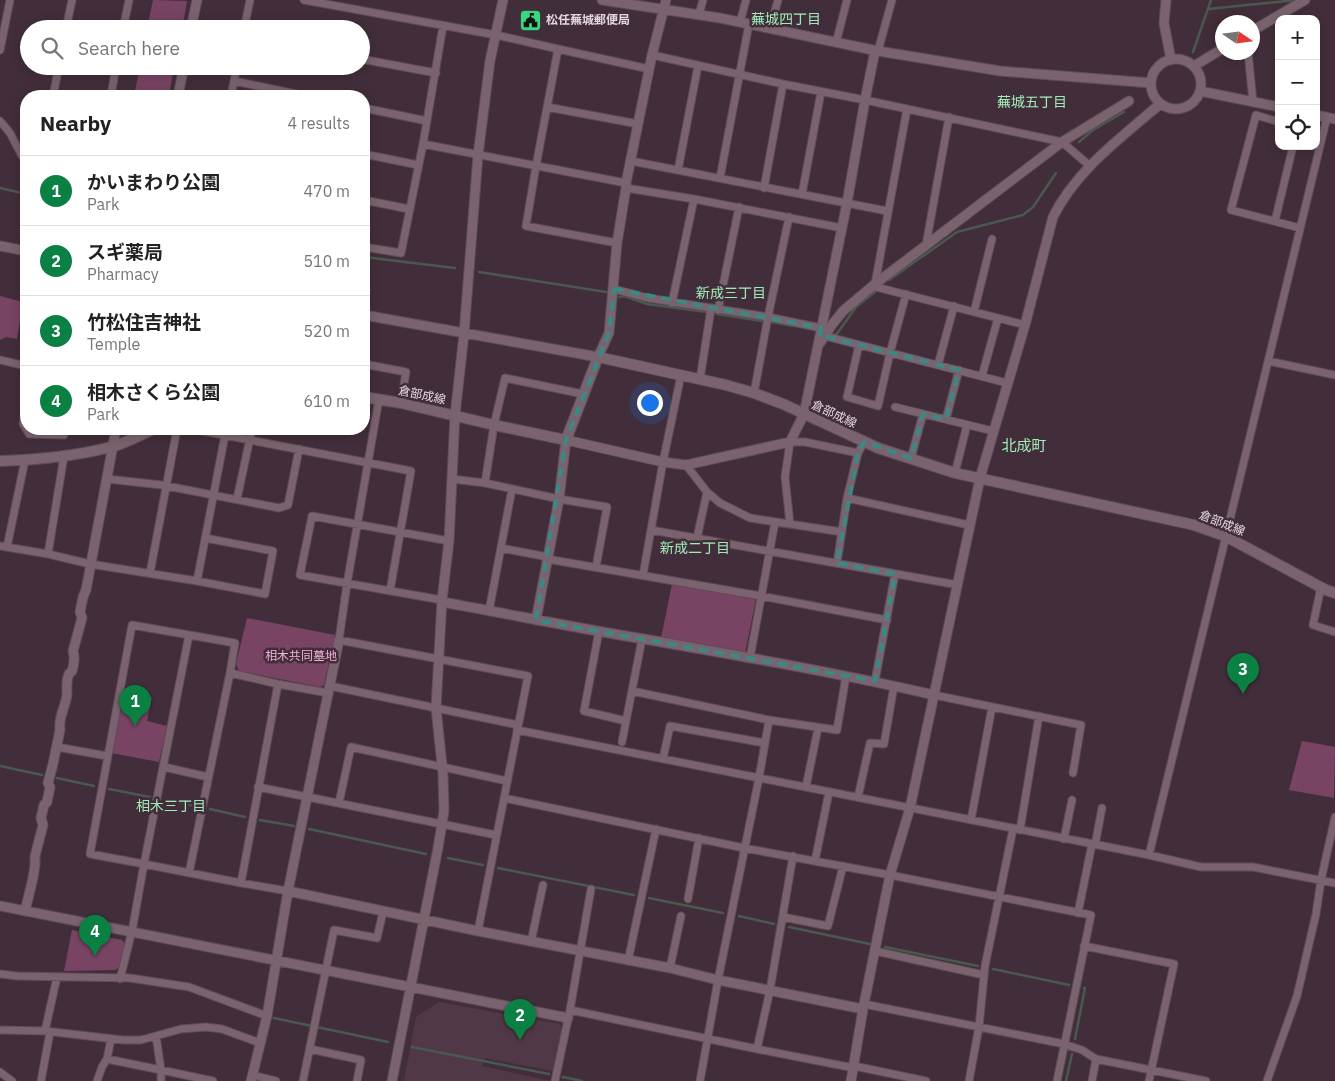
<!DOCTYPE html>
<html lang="en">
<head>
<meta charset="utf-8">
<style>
  body { margin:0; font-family:"IBM Plex Sans","Noto Sans JP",sans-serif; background:#f6f6f6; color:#222 }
  .controls { position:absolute; right:15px; top:15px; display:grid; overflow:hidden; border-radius:10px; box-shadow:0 2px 12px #0003 }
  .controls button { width:45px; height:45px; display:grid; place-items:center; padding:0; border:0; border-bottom:1px solid #e0e0e0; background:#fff; color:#222; font:25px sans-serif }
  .compass { position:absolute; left:1215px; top:15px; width:45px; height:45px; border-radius:50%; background:#fff; box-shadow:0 2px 12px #0003; rotate:103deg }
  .you { position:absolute; left:649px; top:402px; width:18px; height:18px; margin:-12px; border:4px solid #fff; border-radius:50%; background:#1a73e8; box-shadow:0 0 0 8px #1a73e833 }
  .badge { display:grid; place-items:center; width:32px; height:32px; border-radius:50%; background:#0b8043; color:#fff; font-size:16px; font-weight:700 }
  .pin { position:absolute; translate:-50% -41px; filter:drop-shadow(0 1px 2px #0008) }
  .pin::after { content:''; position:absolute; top:26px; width:18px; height:15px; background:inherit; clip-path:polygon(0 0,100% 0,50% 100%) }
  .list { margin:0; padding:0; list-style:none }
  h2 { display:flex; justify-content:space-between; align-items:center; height:65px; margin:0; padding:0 20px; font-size:21px }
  h2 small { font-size:16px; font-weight:400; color:#767676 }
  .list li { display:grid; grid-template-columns:32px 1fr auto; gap:15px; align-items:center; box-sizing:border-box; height:70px; padding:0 20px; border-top:1px solid #e0e0e0 }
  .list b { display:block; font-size:19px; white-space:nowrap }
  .list p { margin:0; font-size:16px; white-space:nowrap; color:#767676 }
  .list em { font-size:16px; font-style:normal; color:#767676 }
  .icon { flex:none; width:28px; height:28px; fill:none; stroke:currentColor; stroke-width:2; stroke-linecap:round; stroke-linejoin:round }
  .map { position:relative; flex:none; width:1335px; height:1081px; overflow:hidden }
  .search { position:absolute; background:#fff; box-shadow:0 2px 12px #0003; left:20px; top:20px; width:350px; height:55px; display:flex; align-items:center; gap:12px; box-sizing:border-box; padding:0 18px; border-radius:28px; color:#767676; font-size:19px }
  .panel { position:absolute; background:#fff; box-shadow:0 2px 12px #0003; left:20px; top:90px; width:350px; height:345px; border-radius:20px }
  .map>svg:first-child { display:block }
  .built { fill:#513846 }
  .green { fill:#794463 }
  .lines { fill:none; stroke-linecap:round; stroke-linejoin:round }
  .stream { stroke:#49594f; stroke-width:2.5 }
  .minor-casing { stroke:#5d4c56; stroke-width:9 }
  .tertiary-casing { stroke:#5d4c56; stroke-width:11 }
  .secondary-casing { stroke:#5d4c56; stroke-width:12 }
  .minor { stroke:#7a636f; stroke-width:7 }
  .tertiary { stroke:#7a636f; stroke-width:9 }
  .secondary { stroke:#7a636f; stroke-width:10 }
  .marked { fill:none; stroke:#3a8984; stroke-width:4; stroke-dasharray:10 6; stroke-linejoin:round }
  .labels { text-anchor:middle; stroke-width:5; stroke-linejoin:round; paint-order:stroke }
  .poi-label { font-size:12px; font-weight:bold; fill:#e5d7de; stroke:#422e3a; text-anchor:start }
  .street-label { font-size:12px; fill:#e5d7de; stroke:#422e3a }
  .park-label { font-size:12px; fill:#f4b1d7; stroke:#422e3a }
  .neighbourhood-label { font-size:14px; fill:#a0e9b8; stroke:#422e3a }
  .quarter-label { font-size:15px; fill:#a0e9b8; stroke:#422e3a }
</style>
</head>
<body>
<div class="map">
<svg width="1335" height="1081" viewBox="0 0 1335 1081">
  <rect width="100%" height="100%" fill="#422e3a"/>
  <path class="built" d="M439 1002 560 1024 562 1027 553 1071 485 1058 482 1066 551 1081H404L416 1017Z"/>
  <path class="green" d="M153 0 187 1 182 29H147Z
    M140 66H174L169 96H134Z
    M0 296 23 302 17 339 6 337 0 340Z
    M672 584 756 599 745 653 661 638Z
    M247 618 335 635 324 685 320 687 239 671 236 664Z
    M123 691 152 697 147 721 167 726 159 762 111 753Z
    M1302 741 1335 747 1334 798 1289 790Z
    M72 930 122 940 125 944 120 967 115 970 64 971Z"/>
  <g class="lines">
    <path class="stream" d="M1208 9 1297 0
      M1193 52 1211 0
      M1079 142 1093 130 1124 112
      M0 188 26 194
      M364 257 455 268
      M479 272 606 292
      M889 280 957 232 1023 215 1033 207 1056 173
      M619 297 624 296 647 304 707 312
      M717 314 762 321
      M772 322 793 326
      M835 334 836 335 856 307 876 291
      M0 766 42 775
      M57 778 94 786
      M109 789 150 797
      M165 800 195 806
      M210 809 245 817
      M260 820 294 826
      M309 829 426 854
      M448 858 483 865
      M498 868 634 895
      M649 898 723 913
      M739 916 774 924
      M789 927 870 944
      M885 947 978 966
      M993 969 1069 985
      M274 1018 388 1042
      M1075 1039 1085 988H1084
      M412 1047 549 1074
      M563 1077 582 1081
      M1066 1081 1072 1054"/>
    <defs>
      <path id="minor" d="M304 0 496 35 558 49
        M699 14 703 0
        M740 22 746 0
        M66 29 72 0
        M123 29 129 0
        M244 29 250 0
        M770 29 778 0
        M836 43 847 0
        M0 50 10 0
        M878 51 892 0
        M1248 52 1253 102
        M652 55 783 84 865 100 1062 142 1090 166
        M361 59 436 73
        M234 81 306 96
        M53 96 59 66
        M111 96 116 66
        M231 96 237 66
        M547 107 638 124
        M364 108 427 121
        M0 121 10 133 22 156 26 157
        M1279 122 1256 115 1231 210 1300 228
        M423 144 626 183
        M364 154 418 165
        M631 161 887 211
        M678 170 698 66
        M720 178 749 24
        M626 188 694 199 842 228
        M764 188 783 84
        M802 194 821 92
        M364 200 409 209
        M1275 221 1293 146
        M617 243 526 226 536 166 558 49 649 69
        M926 245 949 117
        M364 247 401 253 423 144 443 26
        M875 284 907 109
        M872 286 1025 325
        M614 289 648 298 768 317 821 328
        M672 303 694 199
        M718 310 739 207
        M974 312 992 239
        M825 336 1007 383
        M859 345 847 397 878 406 890 353 906 294
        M0 360 26 366
        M1268 361 1335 375
        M364 364 406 372 401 403
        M938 365 954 306
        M982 376 998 318
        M700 379 711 309
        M754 393 768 317 789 217
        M583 394 505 378 494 425 485 483 559 499 607 507 596 567
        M379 399 347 584 339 640 528 676 478 931
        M895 407 993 431
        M26 409 23 424 29 434 64 435 65 429
        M946 419 959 370
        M192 429 411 471 390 591
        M911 458 923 414
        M686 465 707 492 720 503 750 518 842 532
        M955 473 967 425
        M107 479 162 485 279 508 288 505 299 449
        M452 479 485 483
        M847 498 969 525
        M237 499 252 429
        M790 524 785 477 790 442H805L858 453
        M651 530 958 585
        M697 538 707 492
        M0 546 48 554 90 564 197 581 265 594 273 551 205 538
        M7 547 25 460
        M501 548 548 557
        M48 554 64 456
        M547 559 761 596 887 620
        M837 563 847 498 858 453 864 442
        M150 573 177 429
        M643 575 663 462 681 375
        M197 581 225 435
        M1321 587 1313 625 1335 632
        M442 600 300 575 312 516 449 541
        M489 611 512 489
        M599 631 584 711 626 721
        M189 635 144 864 90 854 132 625 235 643 230 673
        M750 658 775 522
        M875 681 895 574
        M330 686 518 725
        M632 691 769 720 837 730 846 676
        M934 695 1081 725 1073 773
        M517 730 1149 855 1201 867H1253L1335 883
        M622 742 642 639
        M57 747 107 756
        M663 759 670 726 765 743
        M164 767 208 777
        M258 787 496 835
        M806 787 818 728
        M858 797 870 743 884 744 894 686
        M504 798 744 848 890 875 1091 915 1057 1081
        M339 803 351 747 507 781
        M971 820 992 707
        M1020 830 1039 716
        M1064 839 1072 800
        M1095 845 1102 808
        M1149 855 1327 117
        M815 861 829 792
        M189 873 230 673 278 684 328 693
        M241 883 278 684
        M688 899 699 838
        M1078 913 1092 844
        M783 917 828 926 843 866
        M531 942 543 885
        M1084 946 1174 964 1149 1081
        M875 951 984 975
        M628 961 656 829
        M670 968 681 916
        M0 974 17 976 130 978 189 987 267 1016
        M120 979 132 931 144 864 241 883 288 891
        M864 1004 1064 1044 1082 1050 1096 1059 1092 1081
        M570 1010 757 1049 854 1068 859 1067 926 1081
        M0 1030 45 1031 123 1040H141L181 1029 206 1027 222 1029 260 1043
        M45 1031 57 977
        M156 1036 161 1070V1081
        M310 1049 361 1060 357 1081
        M757 1049 770 990 793 856
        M107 1059 111 1039
        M1096 1059 1206 1081
        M0 1072 12 1081
        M252 1075 276 1081
        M41 1081 50 1032
        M97 1081 102 1067 107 1059 161 1070 213 1081
        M303 1081 334 930 377 938 383 912
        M555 1081 570 1010 591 889
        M700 1081 718 980 759 778 769 720
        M969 1081 979 1027 985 966 1013 829
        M1267 1081 1297 996 1316 914 1321 880 1335 817"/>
      <path id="tertiary" d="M602 0 720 18 878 51 1000 71 1151 83
        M1166 0 1164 23 1171 60
        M191 29 197 0
        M1252 31 1305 0
        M1151 84a25 25 0 1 1 50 0a25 25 0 1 1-50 0Z
        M1194 66 1222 49
        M1200 91 1279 107
        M178 96 184 66
        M1316 115 1335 119
        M0 246 26 251
        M364 315 598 357 609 333 617 243 626 188V183L652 55 666 0
        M820 343 831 326 843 311 875 284 1062 142 1129 101
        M442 602C509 614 576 628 644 639 741 656 838 673 934 695
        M536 620 559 499 566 440 663 462 686 465 790 442 804 414 847 203 865 100 875 51
        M339 640 288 891 478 931 670 968 718 980 863 1009
        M0 906 568 1018
        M25 911 33 878 35 865V856L43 825 41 818 44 805 47 802 50 787 48 783 53 764 60 730C58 716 66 707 67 694 67 688 66 680 69 674 69 673 71 672 72 671 74 665 75 656 73 651L82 618 80 612 83 597 86 590 116 429
        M251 1081 267 1016 288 891
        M392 1081 438 848 444 811 443 774 436 708 442 600 449 541 455 415 464 334 478 155 490 61 503 0
        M851 1081 863 1009 890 875 910 808 980 478 1025 325 1053 217C1076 170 1122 137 1160 104"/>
      <path id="secondary" d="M364 397 401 403 494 425 566 440 598 357 726 385 754 393 783 404 878 448 955 473 1194 525 1225 536 1326 590 1335 593
        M0 461C37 460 75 456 111 447 126 443 140 435 154 429"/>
    </defs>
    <use href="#minor" class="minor-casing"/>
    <use href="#tertiary" class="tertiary-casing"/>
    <use href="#secondary" class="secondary-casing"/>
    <use href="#minor" class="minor"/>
    <use href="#tertiary" class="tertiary"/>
    <use href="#secondary" class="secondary"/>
  </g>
  <path class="marked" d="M614 289 821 328 820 335 959 370 946 419 923 414 911 458 864 442 858 453 837 563 895 574 875 681 536 620 566 440 609 333Z"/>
  <defs>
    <symbol id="civic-square" viewBox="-11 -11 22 22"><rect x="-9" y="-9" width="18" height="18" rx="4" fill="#36d880" stroke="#422e3a"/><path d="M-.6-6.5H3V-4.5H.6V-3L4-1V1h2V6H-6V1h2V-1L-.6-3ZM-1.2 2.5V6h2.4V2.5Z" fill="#111"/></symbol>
  </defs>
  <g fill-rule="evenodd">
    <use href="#civic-square" x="518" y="8" width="25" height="25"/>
  </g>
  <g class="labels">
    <g class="poi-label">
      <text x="546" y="24">松任蕪城郵便局</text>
    </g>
    <g class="street-label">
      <text transform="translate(422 395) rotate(12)" y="4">倉部成線</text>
      <text transform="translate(834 414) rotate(25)" y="4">倉部成線</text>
      <text transform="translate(1222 523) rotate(22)" y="4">倉部成線</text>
    </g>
    <g class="park-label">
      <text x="301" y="660">相木共同墓地</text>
    </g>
    <g class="neighbourhood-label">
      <text x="786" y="24">蕪城四丁目</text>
      <text x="1032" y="107">蕪城五丁目</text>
      <text x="731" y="298">新成三丁目</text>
      <text x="695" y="553">新成二丁目</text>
      <text x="171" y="811">相木三丁目</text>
    </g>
    <g class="quarter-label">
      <text x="1024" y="451">北成町</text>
    </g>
  </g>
</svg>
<div class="controls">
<button>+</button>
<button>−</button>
<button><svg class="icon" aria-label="locate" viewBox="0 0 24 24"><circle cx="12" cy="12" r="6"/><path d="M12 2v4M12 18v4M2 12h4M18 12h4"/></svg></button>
</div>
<svg class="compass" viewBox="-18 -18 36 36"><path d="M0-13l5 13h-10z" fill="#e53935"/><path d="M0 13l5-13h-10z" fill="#767676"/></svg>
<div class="you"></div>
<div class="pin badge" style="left:135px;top:726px">1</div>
<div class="pin badge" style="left:520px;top:1040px">2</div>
<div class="pin badge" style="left:1243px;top:694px">3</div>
<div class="pin badge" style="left:95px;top:956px">4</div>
<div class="search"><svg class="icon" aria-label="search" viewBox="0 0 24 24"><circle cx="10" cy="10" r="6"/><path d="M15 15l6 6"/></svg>Search here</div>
<section class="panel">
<h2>Nearby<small>4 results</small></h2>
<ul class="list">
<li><span class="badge">1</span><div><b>かいまわり公園</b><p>Park</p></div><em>470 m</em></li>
<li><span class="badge">2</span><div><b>スギ薬局</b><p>Pharmacy</p></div><em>510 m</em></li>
<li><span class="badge">3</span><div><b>竹松住吉神社</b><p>Temple</p></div><em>520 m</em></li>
<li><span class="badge">4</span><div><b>相木さくら公園</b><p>Park</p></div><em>610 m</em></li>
</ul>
</section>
</div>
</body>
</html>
